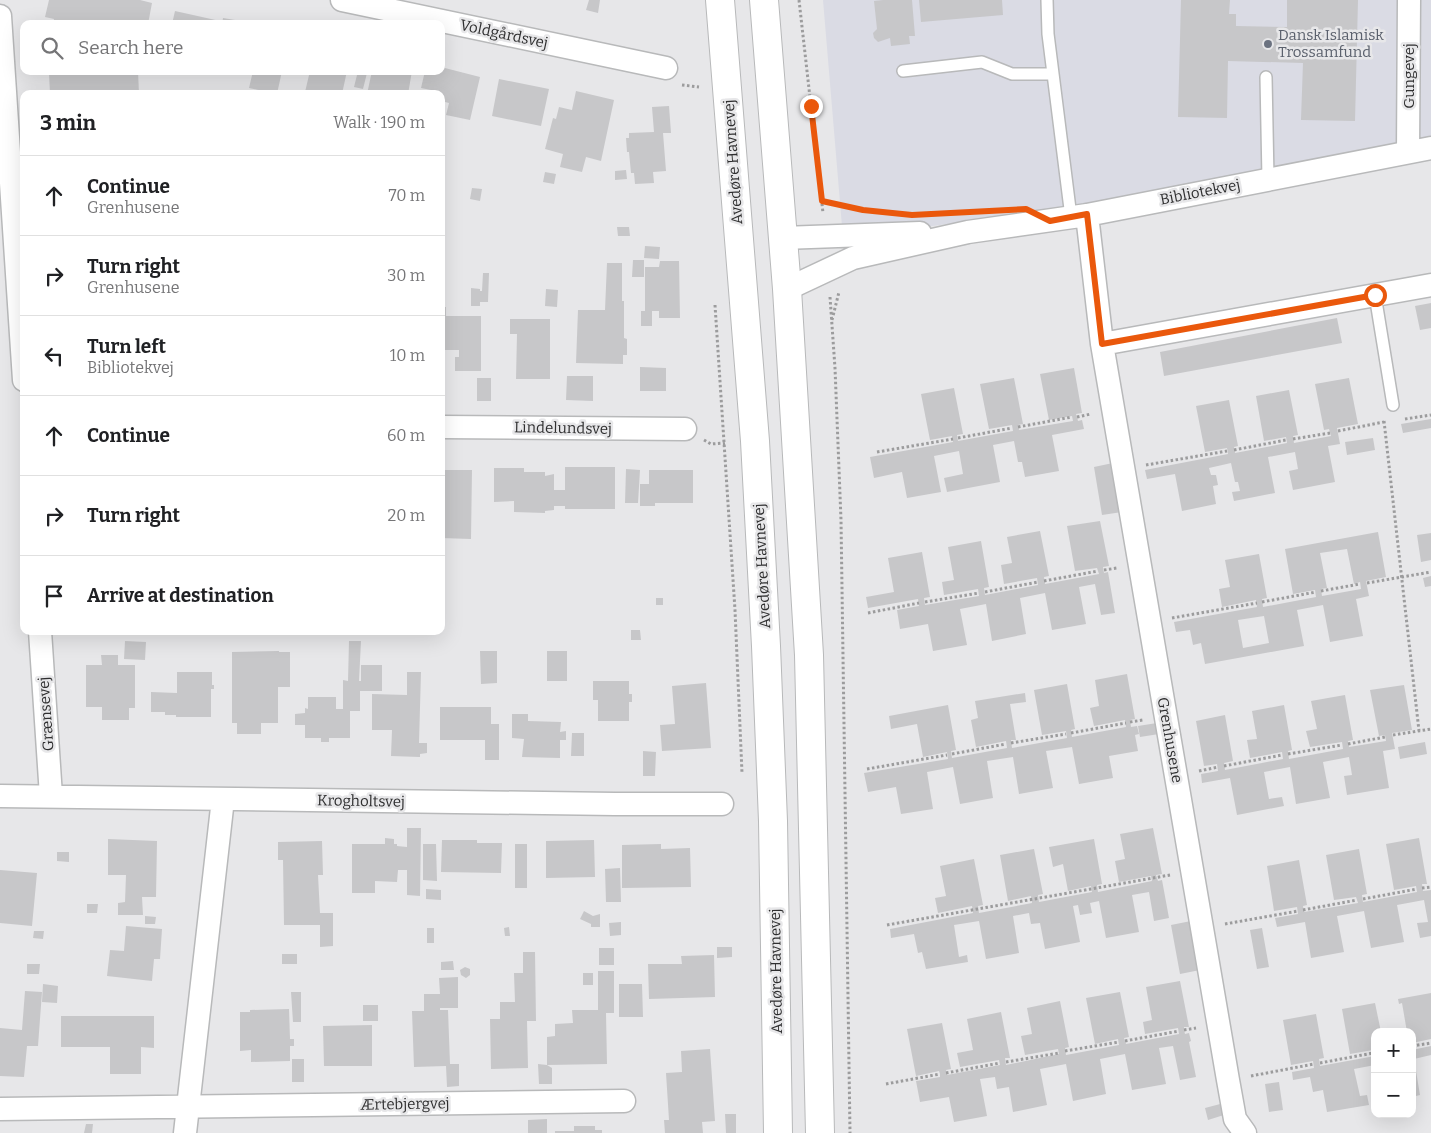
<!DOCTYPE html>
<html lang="en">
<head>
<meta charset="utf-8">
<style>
  body { margin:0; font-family:Bitter,serif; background:#f2f2f2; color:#202124 }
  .controls { position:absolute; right:15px; bottom:15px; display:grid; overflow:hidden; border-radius:10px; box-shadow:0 5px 20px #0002 }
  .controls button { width:45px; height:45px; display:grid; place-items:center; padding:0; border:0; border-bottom:1px solid #e0e0e0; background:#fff; color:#202124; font:25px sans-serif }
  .stop { position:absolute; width:15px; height:15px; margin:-11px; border:4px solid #ea580c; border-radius:50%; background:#fff }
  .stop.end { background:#ea580c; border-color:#fff; box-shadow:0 1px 5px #0008 }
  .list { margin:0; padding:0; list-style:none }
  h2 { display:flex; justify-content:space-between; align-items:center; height:65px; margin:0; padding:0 20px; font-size:21px }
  h2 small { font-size:16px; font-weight:400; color:#757577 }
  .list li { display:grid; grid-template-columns:32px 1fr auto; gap:15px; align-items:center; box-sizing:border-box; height:80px; padding:0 20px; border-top:1px solid #e0e0e0 }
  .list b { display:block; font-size:19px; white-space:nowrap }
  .list p { margin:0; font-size:16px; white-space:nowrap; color:#757577 }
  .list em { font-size:16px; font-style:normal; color:#757577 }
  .icon { flex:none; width:28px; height:28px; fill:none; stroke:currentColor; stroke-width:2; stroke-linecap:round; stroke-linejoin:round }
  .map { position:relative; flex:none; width:1431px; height:1133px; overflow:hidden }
  .search { position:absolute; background:#fff; box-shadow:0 5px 20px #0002; left:20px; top:20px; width:425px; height:55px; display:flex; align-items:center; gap:12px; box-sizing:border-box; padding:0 18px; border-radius:10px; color:#757577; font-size:19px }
  .panel { position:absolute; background:#fff; box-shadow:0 5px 20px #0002; left:20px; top:90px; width:425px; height:545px; border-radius:10px }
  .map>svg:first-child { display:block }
  .built { fill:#dadbe4 }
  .building { fill:#c7c7c9; fill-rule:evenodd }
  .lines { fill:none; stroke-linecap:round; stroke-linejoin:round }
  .service-casing { stroke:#b8b9ba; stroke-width:14 }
  .minor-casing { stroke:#b8b9ba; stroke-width:25 }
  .tertiary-casing { stroke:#b8b9ba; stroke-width:30 }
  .path { stroke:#9c9c9d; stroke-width:3; stroke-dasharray:2.5 2.5; stroke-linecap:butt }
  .service { stroke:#fff; stroke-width:11 }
  .minor { stroke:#fff; stroke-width:22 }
  .tertiary { stroke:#fff; stroke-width:28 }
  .route { stroke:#ea580c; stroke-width:6 }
  .worship-dot { fill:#6b7280; stroke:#e7e7e9; stroke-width:2 }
  .labels { text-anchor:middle; stroke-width:5; stroke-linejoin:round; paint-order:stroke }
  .street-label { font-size:15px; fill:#2e2e2f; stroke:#e7e7e9 }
  .worship-label { font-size:15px; fill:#5b616d; stroke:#e7e7e9; text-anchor:start }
</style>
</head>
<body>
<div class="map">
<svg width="1431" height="1133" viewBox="0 0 1431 1133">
  <rect width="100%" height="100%" fill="#e7e7e9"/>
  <path class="built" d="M823 0H1431V141L1074 207 843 238Z"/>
  <path class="building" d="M49 0H140L152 3 148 24H53L54 19 45 17Z
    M589 0H600L598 13 586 10Z
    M883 0H912L915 36H909L910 44 891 46 890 38 878 42 874 38 873 33 877 29 874 1Z
    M919 0H1002L1003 15 921 22Z
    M1181 0H1230L1229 14H1236V26L1287 27V0H1358L1355 121 1301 120 1303 63 1228 61 1227 118 1178 117Z
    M175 11 220 21 219 24H172Z
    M223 18 235 20 234 24H222Z
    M441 67 480 77 470 120 446 115 449 103 441 101V94H435L436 91 421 88 425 71H441Z
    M73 71H138L139 94H50L49 73Z
    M253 71H282L277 94 249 88Z
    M310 71H347L342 94H311L305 92Z
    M358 71 367 73 363 89 354 87Z
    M372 71H412L408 94H367Z
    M499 79 549 89 541 126 492 116Z
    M576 91 614 100 601 161 586 157 582 172 560 167 563 154 545 149 553 118 556 119 559 107 572 110Z
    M669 106 671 133H663L666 171 653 172 654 183 635 184 634 173H631L629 152H627L626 138H629V133L654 132 652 107Z
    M626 170 627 179 615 180V171Z
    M545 172 556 174 554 184 543 182Z
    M472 188 482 189 480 201 470 199Z
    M617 227H629L630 236H618Z
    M645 246 660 247 659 259 644 258Z
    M633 260H644V277H632Z
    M660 261H679L680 318H659V311H652V326H641V311H645V267H659Z
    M607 263H622V301H624V338L627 339V355H623V364L576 363 578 310H605Z
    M483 273H489L488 302H480V306H471V288L480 289V291H482Z
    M546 289 558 290 557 307 545 306Z
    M1431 303V328L1420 330 1415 306Z
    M441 307H446V316H481V371H455V357H459V350H441Z
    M1337 318 1342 343 1164 376 1160 352Z
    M510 319H550V379H516L517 334H510Z
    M640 367 666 368V391H640Z
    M1074 368 1082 413 1076 414 1077 417 1078 421 1082 420 1084 429 1052 435 1059 471 1025 477 1022 462H1018L1014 441 993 445 1000 482 947 492 944 478 963 474 959 451 934 456 941 492 907 498 902 472 874 478 870 457 953 442 952 436 930 440 921 394 954 388 963 434 957 435 958 441 1013 431 1012 425 989 429 980 384 1014 378 1023 424 1018 425 1019 430 1073 421 1072 416 1049 420 1040 374Z
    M567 376H593V401L566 400Z
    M477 378H491V401H477Z
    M1349 378 1358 424 1337 428 1340 444 1328 446 1335 482 1293 490 1289 471 1298 469 1295 452 1268 457 1275 493 1234 501 1232 492 1240 491 1238 482H1235L1231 463 1209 468 1211 475H1216L1218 485 1213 486 1216 504 1182 511 1175 474 1147 479 1145 470 1228 454 1227 448 1205 452 1196 406 1229 400 1238 446 1234 447 1235 453 1287 443 1286 437 1264 441 1256 396 1289 390 1298 435 1293 436 1294 443 1331 436 1329 429 1324 430 1315 384Z
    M1431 419V428L1403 433 1401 424Z
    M1373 438 1375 450 1347 455 1345 442Z
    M1113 463 1122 512 1102 515 1094 467Z
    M565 467H615V509H565V506H554V510L545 511V513L514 512V501L494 502V468H524V472H545V476L554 474V490H565Z
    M626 469 640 470 638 503H625Z
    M441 470H472L471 539 441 538Z
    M649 470H693V503H655V506H640V484H649Z
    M1100 521 1109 566 1103 567 1104 573 1108 572 1115 613 1101 615 1095 584 1079 587 1086 624 1052 630 1045 593 1020 598 1026 634 992 641 986 604 960 609 967 645 933 651 928 624 900 629 897 610 919 606 918 599 868 608 866 597 894 592 888 558 922 552 930 597 924 598 925 605 979 596 978 589 944 595 942 582 954 580 948 547 981 541 989 587 984 588 985 595 1038 585 1037 578 1004 584 1001 565 1012 563 1007 537 1040 531 1049 576 1044 577 1045 584 1099 574 1097 568 1075 571 1067 526Z
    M1378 532 1386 577 1366 581 1369 596 1356 599 1363 636 1330 642 1323 605 1297 610 1304 646 1205 664 1201 643 1193 645 1190 630 1176 632 1174 622 1257 607 1256 600 1222 607 1219 589 1230 587 1225 560 1259 554 1267 598 1262 599 1263 607 1316 597 1315 590 1293 594 1285 549ZM1347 549 1354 584 1360 582 1361 589 1322 596 1321 589 1327 588 1320 553ZM1264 616 1269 643 1243 648 1238 620Z
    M1431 533V560L1421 562 1417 535Z
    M1431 576V586L1425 587 1423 578Z
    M656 598H663V605H656Z
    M631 630H640L641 640H631Z
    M125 641 146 642 145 660 124 659Z
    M349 641H361L359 681H361V665H382V691H360V711H350V738H329V742H321V738H305V725H295V714L305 713V708L308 709V697H336V709H343V680L348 681Z
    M279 651V652H290V687H278V723H261V734H237V723H232V652Z
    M480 651H497V683L481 684Z
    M547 651H567V681H547Z
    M101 655H118V665H135V708H129V720H102V707H86V665H102Z
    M177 672H212V685H214V689H211V717H176V715H165V712H151V692L177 693Z
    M407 672H421L419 743H427V753L420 754V757L391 756 392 730H372V694L407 695Z
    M1127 674 1135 719 1130 720 1131 727 1137 726 1139 734 1135 735 1138 751 1109 756 1113 778 1079 784 1072 747 1046 751 1053 788 1019 794 1013 757 987 761 993 798 960 804 953 767 927 772 933 809 901 814 896 787 868 792 864 773 948 759 947 752 923 757 917 724 891 729 889 716 948 705 956 750 951 751 952 758 1007 748 1006 741 976 747 971 720 978 718 975 701 1025 693 1026 702 1010 704 1016 740H1011L1012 748 1067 738 1066 731 1042 735 1034 690 1067 684 1075 729 1071 730 1072 737 1126 727 1125 720 1094 726 1090 708 1099 706 1095 680Z
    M593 681H629V694H632V702H629V721H598V700H593Z
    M706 683 711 748 662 751 660 725 675 724 672 686Z
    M1404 685 1412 730 1392 733 1395 749 1383 751 1389 788 1347 795 1344 776 1352 775 1349 757 1323 762 1330 798 1296 804 1290 767 1264 772 1269 799 1282 797 1284 806 1237 815 1230 778 1202 783 1201 774 1218 771 1217 764 1204 766 1196 721 1225 715 1233 761 1224 763 1225 770 1283 759 1282 752 1250 758 1247 740 1257 739 1252 711 1284 705 1292 750 1288 751 1289 759 1343 749 1342 742 1310 747 1306 731 1317 729 1311 701 1345 695 1353 740 1348 741 1349 747 1386 741 1385 735 1379 736 1370 690Z
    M440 707H491V724H499V760H485V740H440Z
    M512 714H528V721L561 722 560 732 566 731V740H560V758L522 757 524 739 512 738Z
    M1157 723 1159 734 1140 737 1138 726Z
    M572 733H584V756H571Z
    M1425 742 1427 754 1400 759 1398 747Z
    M643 751 656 752 655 776H643Z
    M407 828H421L420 896 407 895V870H398L397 882 375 881V893H352V844H385V838L394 839V844H397V846L407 847Z
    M1153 828 1162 874 1156 875 1158 881 1162 880 1169 918 1154 921 1149 892 1132 895 1139 932 1106 938 1099 901 1090 903 1092 913 1080 915 1078 905 1073 906 1080 942 1045 949 1040 923 1031 924 1029 913 1013 916 1019 953 986 959 979 921 954 925 959 957 967 955 968 962 926 969 922 952 918 953 914 934 891 938 890 929 973 913 972 906 938 913 935 898 946 896 940 866 974 859 983 905 978 906 979 913 1032 903 1031 896 1008 901 1000 855 1034 849 1043 894 1038 895 1039 902 1092 892 1091 886 1068 891 1063 864 1053 867 1049 847 1094 839 1102 884 1097 885 1098 892 1152 881 1151 876 1119 882 1115 861 1125 859 1120 834Z
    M1419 838 1427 884H1422L1423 891 1431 890V936L1420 938 1417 923 1428 922 1424 900 1397 905 1404 942 1371 948 1364 911 1337 916 1344 952 1311 958 1305 922 1277 927 1275 918 1298 914 1297 907 1274 911 1267 866 1299 860 1307 905 1303 906 1304 912 1358 903 1356 897 1334 900 1326 855 1359 849 1367 894 1362 895 1363 902 1417 892 1416 886 1394 890 1386 844Z
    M108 839 157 841 156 897H142L143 915H118V903L125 902 126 875H108Z
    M442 840H477V843H502L501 873 441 872Z
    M594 840 595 877 546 878V841Z
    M322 841 323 875H318L320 913H333V946L320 947V925H284L283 860H278V842Z
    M423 844H436L437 881 423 880Z
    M515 844H527V888H515Z
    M661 844V849L690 848 691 887 622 888V845Z
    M57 852H69V862L57 861Z
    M620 868 621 902H606L605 869Z
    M0 870 37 873 32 926 0 923Z
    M426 889 441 890V900L426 899Z
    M87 904H98L97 913H87Z
    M584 911 593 916 600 914V927H591V924L580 919Z
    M145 916 156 917 155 924H145Z
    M1191 921 1200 970 1180 974 1171 925Z
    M621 922V935L610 936 609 923Z
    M126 926 162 929 160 959H154L152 981 107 976 110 950 124 951Z
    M509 927 510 936H505L504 928Z
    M427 928H434V943H427Z
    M1262 928 1269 967 1257 969 1250 930Z
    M34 931H44L43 939 33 938Z
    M717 947H732V957L717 958Z
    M599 948H614V965H599Z
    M523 952H535L536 1021H527L528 1068 491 1069 490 1019H500V1002H515L514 973H523Z
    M282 954H297V964H282Z
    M714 955 715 997 649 999 648 964H682L681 956Z
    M453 961 454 970H441V962Z
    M27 964H40L39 974H27Z
    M465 967 470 969V975L466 978 461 975 460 970Z
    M598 971H614V1013H606L607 1064 547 1065V1037L555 1036V1024L573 1023 572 1010H598Z
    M583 973H593V985H583Z
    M458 977V1008H440V1010H448L450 1064H459V1086L447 1087 446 1066 414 1067 412 1011H424V994H440L439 978Z
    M1180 981 1189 1027H1184V1030L1185 1034 1189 1033 1191 1041 1189 1042 1196 1077 1180 1080 1173 1046 1159 1048 1166 1084 1132 1090 1125 1054 1100 1059 1106 1094 1073 1101 1066 1064 1040 1069 1047 1105 1013 1112 1009 1087 997 1089 995 1077 980 1079 987 1116 954 1122 949 1097 920 1102 916 1081 940 1077V1074L939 1071 916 1076 907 1029 942 1023 951 1069 946 1070 947 1075 1000 1065 999 1060 960 1067 957 1053 973 1050 967 1019 1001 1012 1010 1058H1005L1006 1065 1059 1054 1058 1049 1025 1055 1021 1036 1032 1034 1027 1008 1060 1001 1069 1047 1065 1048 1066 1055 1119 1045 1118 1039 1095 1044 1086 998 1120 992 1129 1037 1124 1038 1126 1044 1179 1034 1178 1028 1145 1034 1143 1022 1152 1020 1146 987Z
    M43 984 58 986 57 1003 42 1002Z
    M619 984H642L643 1017H619Z
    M25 991 42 992 38 1046H27L24 1077 0 1076V1028L22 1030Z
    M291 992H301V1022H293Z
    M1431 993V1039L1412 1043V1032H1407L1402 1003 1399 1004 1398 999Z
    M1375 1003 1381 1032H1375V1056L1373 1050 1350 1054 1342 1009Z
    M363 1005H378V1021H363Z
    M289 1009 290 1039H294V1046H290V1061L251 1062V1050L240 1051V1012H250V1010Z
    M1316 1014 1324 1058 1319 1059 1320 1066 1375 1056V1065L1354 1069 1360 1096 1367 1095 1369 1105 1327 1112 1323 1090 1313 1092 1310 1077 1293 1080 1292 1072 1314 1068 1313 1061 1291 1065 1283 1020Z
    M61 1016H154V1048L141 1047V1074H110V1047H61Z
    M372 1025V1066H324L323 1026Z
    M1431 1046V1055L1414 1059 1420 1095 1412 1097V1050Z
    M710 1049 715 1121 702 1122 703 1133H665L664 1120H669L666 1073 682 1072 681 1051Z
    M292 1059H304V1082H292Z
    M538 1064 547 1065 552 1068V1084H539Z
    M1279 1082 1283 1110 1269 1112 1265 1084Z
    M1224 1103 1227 1114 1208 1120 1205 1108Z
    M725 1114H736V1133H726Z
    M547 1119V1133H528V1120Z
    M86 1124H93L92 1133H84Z
    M574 1126H595V1130H602V1133H555V1131H574Z"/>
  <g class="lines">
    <defs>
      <path id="service" d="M1047 0 1048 34 1071 217
        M903 71 982 62 1012 74H1053
        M1266 77 1268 179
        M1375 295 1393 405"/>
      <path id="minor" d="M342 0 666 68
        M0 16 24 380
        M1408 152 1409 0
        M1087 215 1102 344 1228 1080 1235 1119 1245 1133
        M783 238 920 233
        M787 289 853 258 968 232 1087 215 1431 148
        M1102 344 1431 285
        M441 427 685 429
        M40 631 51 796
        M0 796 615 804H722
        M0 1109 624 1101
        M185 1133 223 799"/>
      <path id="tertiary" d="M720 0 755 441 766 646 773 821 778 1133
        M764 0 787 289 809 655 820 1133"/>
    </defs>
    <use href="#service" class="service-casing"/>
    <use href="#minor" class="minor-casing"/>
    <use href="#tertiary" class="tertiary-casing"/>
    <path class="path" d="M799 0 823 213
      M682 85 699 87
      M822 201 858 209
      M830 297 835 368 841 520 850 1133
      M715 305 735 610 742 773
      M832 320 839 292
      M1077 417 1091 414
      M1405 419 1431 415
      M1384 421 1419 731
      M1018 427 1072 417
      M1338 431 1384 422
      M958 438 1012 428
      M1293 439 1330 433
      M704 440 711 444 725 443
      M1234 450 1286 440
      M877 452 953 439
      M1146 465 1227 451
      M1104 570 1117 568
      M1044 581 1098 571
      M1367 583 1431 572
      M1321 591 1360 584
      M985 592 1038 582
      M925 602 979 593
      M1262 602 1316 592
      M868 613 919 603
      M1172 618 1257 603
      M1130 722 1143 720
      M1071 733 1126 723
      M1393 735 1431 729
      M1011 743 1066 734
      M1348 744 1385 737
      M952 754 1006 744
      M1288 754 1342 745
      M1224 766 1282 755
      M867 769 947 755
      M1199 771 1218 767
      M1422 888 1431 887
      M1363 899 1417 889
      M1303 910 1357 900
      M1225 924 1298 911
      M887 925 1170 875
      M1184 1030 1196 1028
      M1125 1041 1179 1031
      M1412 1046 1431 1043
      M1065 1051 1119 1042
      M1006 1062 1059 1053
      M1320 1063 1373 1053
      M946 1073 1000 1063
      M1251 1076 1314 1064
      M886 1084 940 1074"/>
    <use href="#service" class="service"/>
    <use href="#minor" class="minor"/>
    <use href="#tertiary" class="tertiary"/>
  </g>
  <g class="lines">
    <path class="route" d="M811 106 822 201 863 210 912 215 1026 209 1050 221 1087 214 1102 344 1375 295"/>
  </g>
  <circle class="worship-dot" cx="1268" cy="44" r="5"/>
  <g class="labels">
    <g class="street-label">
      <text transform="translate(504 34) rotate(12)" y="5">Voldgårdsvej</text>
      <text transform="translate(1409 76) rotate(-90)" y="5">Gungevej</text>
      <text transform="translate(733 162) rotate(-94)" y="5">Avedøre Havnevej</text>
      <text transform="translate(1200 192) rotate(-11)" y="5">Bibliotekvej</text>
      <text transform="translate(563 428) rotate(1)" y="5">Lindelundsvej</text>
      <text transform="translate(762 566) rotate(-93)" y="5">Avedøre Havnevej</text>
      <text transform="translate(46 714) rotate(-94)" y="5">Grænsevej</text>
      <text transform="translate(1170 740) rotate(80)" y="5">Grenhusene</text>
      <text transform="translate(361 801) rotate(1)" y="5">Krogholtsvej</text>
      <text transform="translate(776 971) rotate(-91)" y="5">Avedøre Havnevej</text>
      <text transform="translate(405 1104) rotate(-1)" y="5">Ærtebjergvej</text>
    </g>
    <g class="worship-label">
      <text x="1278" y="40">Dansk Islamisk<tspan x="1278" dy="17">Trossamfund</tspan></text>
    </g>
  </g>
</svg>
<div class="controls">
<button>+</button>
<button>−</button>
</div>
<div class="stop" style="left:1375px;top:295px"></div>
<div class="stop end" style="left:811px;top:106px"></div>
<div class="search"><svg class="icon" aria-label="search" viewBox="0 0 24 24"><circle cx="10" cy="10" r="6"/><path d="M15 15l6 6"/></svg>Search here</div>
<section class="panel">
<h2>3 min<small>Walk · 190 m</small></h2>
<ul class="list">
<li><svg class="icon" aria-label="ahead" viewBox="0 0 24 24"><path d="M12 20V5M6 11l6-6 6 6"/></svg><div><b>Continue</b><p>Grenhusene</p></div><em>70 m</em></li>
<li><svg class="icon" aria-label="right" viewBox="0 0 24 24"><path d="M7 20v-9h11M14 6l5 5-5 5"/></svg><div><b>Turn right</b><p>Grenhusene</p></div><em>30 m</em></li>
<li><svg class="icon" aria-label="left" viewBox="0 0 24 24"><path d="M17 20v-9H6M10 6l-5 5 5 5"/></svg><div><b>Turn left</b><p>Bibliotekvej</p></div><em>10 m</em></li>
<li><svg class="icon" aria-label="ahead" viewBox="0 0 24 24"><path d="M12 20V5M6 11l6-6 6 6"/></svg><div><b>Continue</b></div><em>60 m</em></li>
<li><svg class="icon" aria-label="right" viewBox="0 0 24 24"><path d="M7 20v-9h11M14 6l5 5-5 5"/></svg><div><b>Turn right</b></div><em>20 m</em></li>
<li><svg class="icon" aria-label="arrive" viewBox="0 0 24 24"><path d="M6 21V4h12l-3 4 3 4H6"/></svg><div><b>Arrive at destination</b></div></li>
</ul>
</section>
</div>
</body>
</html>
